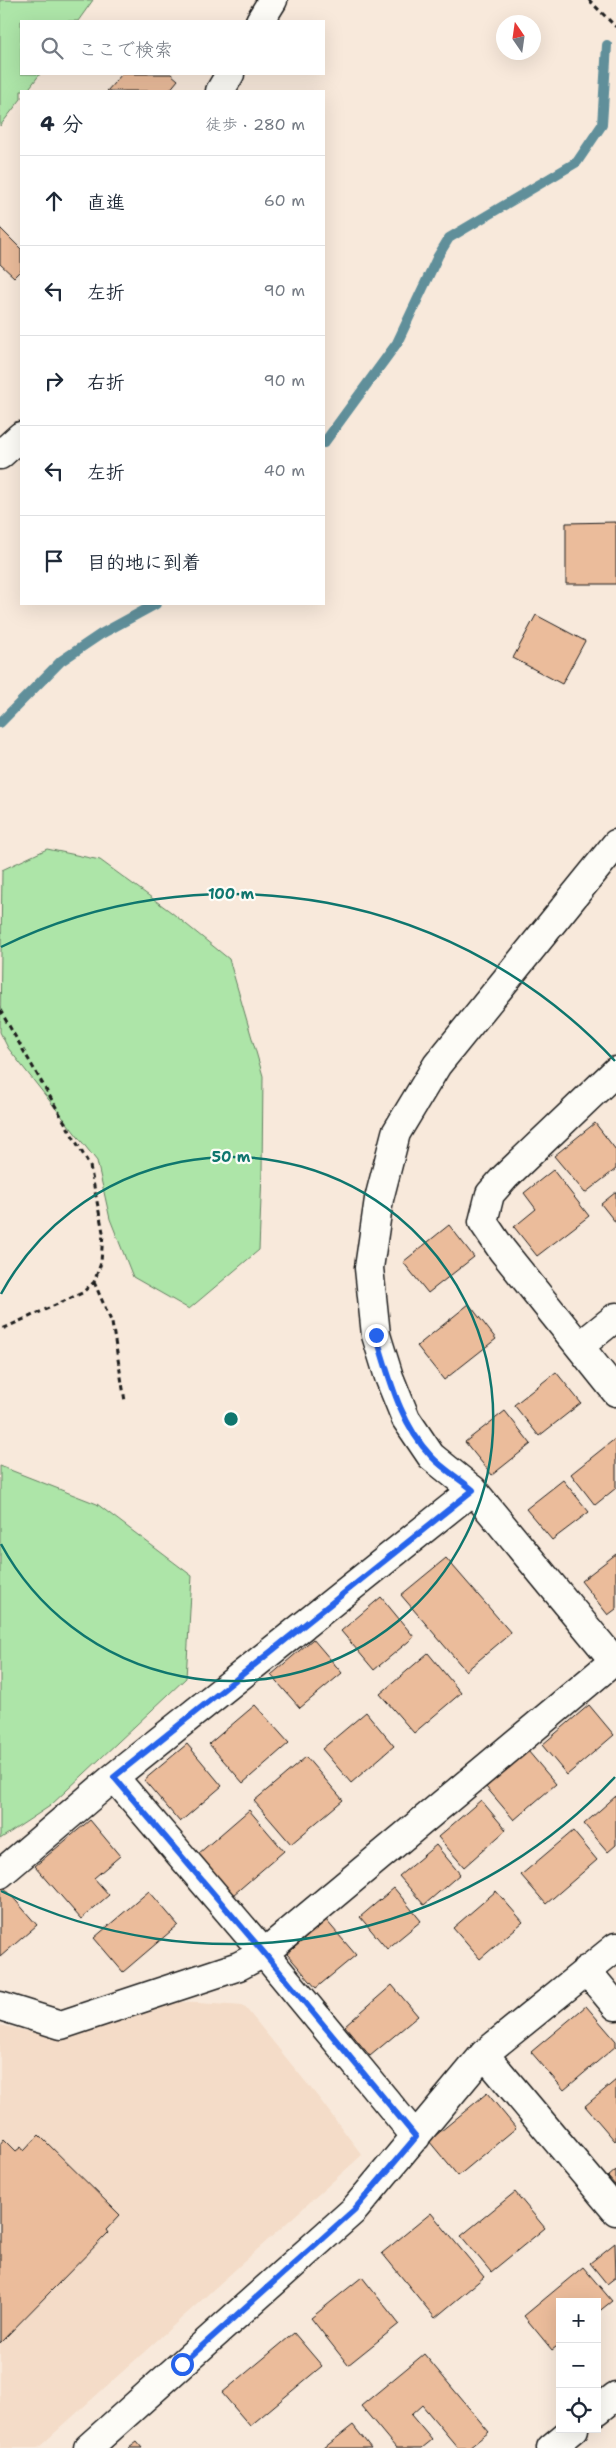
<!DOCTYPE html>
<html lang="ja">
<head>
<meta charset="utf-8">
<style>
  body { margin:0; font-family:"Shantell Sans","Klee One",sans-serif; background:#f6f6f7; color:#1f2937 }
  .controls { position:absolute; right:15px; bottom:15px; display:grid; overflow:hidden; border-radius:0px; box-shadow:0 5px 20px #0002 }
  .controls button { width:45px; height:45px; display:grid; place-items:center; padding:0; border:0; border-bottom:1px solid #e0e1e3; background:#fff; color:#1f2937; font:25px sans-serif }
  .compass { position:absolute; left:496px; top:15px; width:45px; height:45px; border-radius:50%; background:#fff; box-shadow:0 5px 20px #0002; rotate:347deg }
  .stop { position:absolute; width:15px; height:15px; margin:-11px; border:4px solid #2563eb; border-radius:50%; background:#fff }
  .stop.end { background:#2563eb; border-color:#fff; box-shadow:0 1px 5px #0008 }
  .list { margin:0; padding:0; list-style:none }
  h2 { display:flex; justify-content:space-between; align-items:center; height:65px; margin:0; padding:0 20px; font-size:21px }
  h2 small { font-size:16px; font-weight:400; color:#747a83 }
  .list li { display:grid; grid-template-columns:32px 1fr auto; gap:15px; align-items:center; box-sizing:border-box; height:90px; padding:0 20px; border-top:1px solid #e0e1e3 }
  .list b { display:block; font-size:19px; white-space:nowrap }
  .list em { font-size:16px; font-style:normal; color:#747a83 }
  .icon { flex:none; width:28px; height:28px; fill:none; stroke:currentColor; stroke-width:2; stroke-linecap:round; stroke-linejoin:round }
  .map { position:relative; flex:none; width:616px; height:2448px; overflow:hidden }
  .search { position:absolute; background:#fff; box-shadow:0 5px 20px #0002; left:20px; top:20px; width:305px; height:55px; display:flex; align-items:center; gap:12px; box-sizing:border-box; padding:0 18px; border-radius:0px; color:#747a83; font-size:19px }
  .panel { position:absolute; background:#fff; box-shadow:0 5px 20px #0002; left:20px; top:90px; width:305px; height:515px; border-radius:0px }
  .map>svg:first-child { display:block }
  .built { fill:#f4dcc8 }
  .green { fill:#ade5a8; stroke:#648062 }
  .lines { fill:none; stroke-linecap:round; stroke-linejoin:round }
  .stream { stroke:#618f9a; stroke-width:10 }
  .building { fill:#ebbc9b; stroke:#1c1c1c }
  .street-casing { stroke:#1c1c1c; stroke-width:31 }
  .secondary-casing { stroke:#1c1c1c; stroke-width:31 }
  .path { stroke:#1c1c1c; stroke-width:3; stroke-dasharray:5 4; stroke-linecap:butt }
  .street { stroke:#fdfcf7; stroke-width:28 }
  .secondary { stroke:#fdfcf7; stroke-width:28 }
  .route { stroke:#2563eb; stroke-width:6 }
  .ring { fill:none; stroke:#0f766e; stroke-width:2.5 }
  .centre { fill:#0f766e; stroke:#fdfcf7; stroke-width:2.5 }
  .ring-label { font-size:15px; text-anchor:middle; font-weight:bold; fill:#0f766e; stroke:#fdfcf7; stroke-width:4.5; stroke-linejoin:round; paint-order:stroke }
</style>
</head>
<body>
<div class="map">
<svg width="616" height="2448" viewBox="0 0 616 2448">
  <rect width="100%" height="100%" fill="#f8e9db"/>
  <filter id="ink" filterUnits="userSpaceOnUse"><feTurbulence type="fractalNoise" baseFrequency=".02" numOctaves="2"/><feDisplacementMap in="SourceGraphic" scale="10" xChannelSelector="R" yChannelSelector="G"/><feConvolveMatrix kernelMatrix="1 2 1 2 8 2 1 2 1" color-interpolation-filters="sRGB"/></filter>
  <g filter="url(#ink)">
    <path class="built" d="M151 2000 244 2006 318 2097 362 2155 38 2448H0V2025L45 2035Z"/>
    <path class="green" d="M0 0H93L78 21H21V74H40L27 91H21V99L0 126Z
      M47 849 100 860 171 912 229 959 263 1076 262 1173 259 1250 189 1309 133 1277 110 1219 97 1161 8 1048 0 1032 2 870Z
      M0 1466 97 1504 192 1576 186 1678 50 1806 0 1839Z"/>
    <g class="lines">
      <path class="stream" d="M324 443 397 343 438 256 449 238 577 162 602 125 607 45
        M0 723 61 661 101 634 156 604"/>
    </g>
    <path class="building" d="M122 74H171L178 80 169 91H107Z
      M0 228 21 249V270L14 277 0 264Z
      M616 522V584H566V523Z
      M536 615 585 641 562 684 513 658Z
      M595 1123 616 1150V1169L585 1193 554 1156Z
      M553 1170 589 1216 537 1256 514 1227 536 1209 524 1193Z
      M616 1192V1223L601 1204Z
      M449 1225 474 1257 428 1293 403 1262Z
      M469 1304 496 1339 444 1380 417 1346Z
      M556 1372 581 1403 539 1436 514 1405Z
      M505 1411 531 1444 492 1475 465 1442Z
      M616 1438V1488L595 1505 571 1474Z
      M563 1480 589 1512 552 1540 526 1509Z
      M616 1554V1609L608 1615 581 1581Z
      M446 1558 511 1633 466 1671 401 1595Z
      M381 1597 414 1637 374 1670 341 1631Z
      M313 1639 342 1673 300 1708 271 1675Z
      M428 1653 461 1693 414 1733 380 1694Z
      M255 1705 289 1743 243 1783 209 1744Z
      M589 1705 614 1735 567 1775 542 1745Z
      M366 1712 394 1746 351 1783 322 1749Z
      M187 1744 222 1786 180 1822 144 1780Z
      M528 1751 556 1784 514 1820 486 1787Z
      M306 1757 343 1800 291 1844 254 1801Z
      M616 1796V1845L608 1852 584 1824Z
      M481 1800 506 1830 464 1867 438 1837Z
      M249 1810 284 1851 233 1895 198 1854Z
      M90 1820 120 1856 94 1878 109 1895 81 1919 35 1866Z
      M573 1831 597 1860 546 1904 521 1875Z
      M436 1845 460 1874 424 1905 399 1876Z
      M3 1886 37 1925 0 1957V1889Z
      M394 1888 421 1921 387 1949 360 1917Z
      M149 1891 178 1925 123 1972 94 1938Z
      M496 1891 523 1922 480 1959 453 1928Z
      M326 1920 356 1955 316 1988 287 1954Z
      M392 1985 418 2016 370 2056 345 2026Z
      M586 2006 616 2041V2046L564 2090 531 2052Z
      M616 2080V2140L615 2141 585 2106Z
      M487 2093 516 2128 458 2176 429 2141Z
      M39 2135 120 2215 106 2230 108 2233 0 2343V2144L4 2139 16 2151 21 2147 24 2151Z
      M616 2170V2186L608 2177Z
      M515 2192 545 2228 491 2272 461 2236Z
      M431 2213 484 2277 435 2318 382 2253Z
      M615 2243 616 2277 607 2284 590 2263Z
      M583 2267 612 2301 597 2313V2302H560V2344L552 2350 524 2316Z
      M362 2277 399 2324 348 2365 311 2318Z
      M294 2333 322 2366 250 2426 222 2393Z
      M424 2354 489 2432 469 2448H458L422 2405 411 2415 432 2440 422 2448H396L361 2406Z
      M353 2425 371 2448H324Z
      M137 2442 142 2448H129Z"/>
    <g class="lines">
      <defs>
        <path id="street" d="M616 1071 505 1177 490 1194 483 1222 502 1250 616 1392
          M580 1346 616 1317
          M114 1777 264 1953 416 2137
          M0 1874 114 1777 473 1490
          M586 1970 616 2006
          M0 2006 61 2025 239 1966 264 1953 614 1661
          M484 2054 616 2211
          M597 2411 616 2396
          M88 2448 354 2210 484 2054 616 1947
          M551 2448 574 2429"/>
        <path id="secondary" d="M260 21 273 0
          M220 91 230 74
          M0 455 21 436
          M616 844 437 1065 396 1133 379 1199 369 1268 376 1335 389 1377 406 1419 431 1456 473 1490 616 1663"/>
      </defs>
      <use href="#street" class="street-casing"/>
      <use href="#secondary" class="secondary-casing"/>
      <path class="path" d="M589 0 616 27
        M0 1010 90 1166 103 1232 101 1263 94 1282 82 1293 0 1330
        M94 1282 112 1323 125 1401"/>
      <use href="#street" class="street"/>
      <use href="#secondary" class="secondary"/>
    </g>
  </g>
  <g class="lines" filter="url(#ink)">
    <path class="route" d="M182 2364 354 2210 416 2137 264 1953 114 1777 473 1490C460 1479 443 1469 431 1456 400 1424 389 1376 376 1335"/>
  </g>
  <g class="ring">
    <path d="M1 1294A262 262 0 1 1 1 1544"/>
    <path d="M615 1777A525 525 0 0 1 1 1891M1 947A525 525 0 0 1 615 1061"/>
  </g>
  <circle cx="231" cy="1419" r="8" class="centre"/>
  <g class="ring-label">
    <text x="231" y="899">100 m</text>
    <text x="231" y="1162">50 m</text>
  </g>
</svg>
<div class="controls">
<button>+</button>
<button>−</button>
<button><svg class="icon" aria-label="locate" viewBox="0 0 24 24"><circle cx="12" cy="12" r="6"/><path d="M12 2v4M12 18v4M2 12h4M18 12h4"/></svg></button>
</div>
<svg class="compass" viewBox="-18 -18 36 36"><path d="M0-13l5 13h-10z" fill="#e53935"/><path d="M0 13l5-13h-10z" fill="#747a83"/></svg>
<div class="stop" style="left:182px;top:2364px"></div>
<div class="stop end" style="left:376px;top:1335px"></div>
<div class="search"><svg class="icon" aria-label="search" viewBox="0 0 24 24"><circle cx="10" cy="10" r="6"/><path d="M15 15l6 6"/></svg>ここで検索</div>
<section class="panel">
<h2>4 分<small>徒歩 · 280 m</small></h2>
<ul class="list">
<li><svg class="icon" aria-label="ahead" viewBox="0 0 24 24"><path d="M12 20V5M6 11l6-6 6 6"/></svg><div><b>直進</b></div><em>60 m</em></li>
<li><svg class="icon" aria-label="left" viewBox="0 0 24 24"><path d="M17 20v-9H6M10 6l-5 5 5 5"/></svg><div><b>左折</b></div><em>90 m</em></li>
<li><svg class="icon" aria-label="right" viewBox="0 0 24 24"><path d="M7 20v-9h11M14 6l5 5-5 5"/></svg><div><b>右折</b></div><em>90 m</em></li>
<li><svg class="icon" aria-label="left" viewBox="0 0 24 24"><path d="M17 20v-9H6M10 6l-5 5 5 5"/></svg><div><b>左折</b></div><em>40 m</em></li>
<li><svg class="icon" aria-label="arrive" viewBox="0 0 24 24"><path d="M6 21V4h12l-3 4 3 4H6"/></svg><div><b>目的地に到着</b></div></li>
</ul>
</section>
</div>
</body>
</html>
